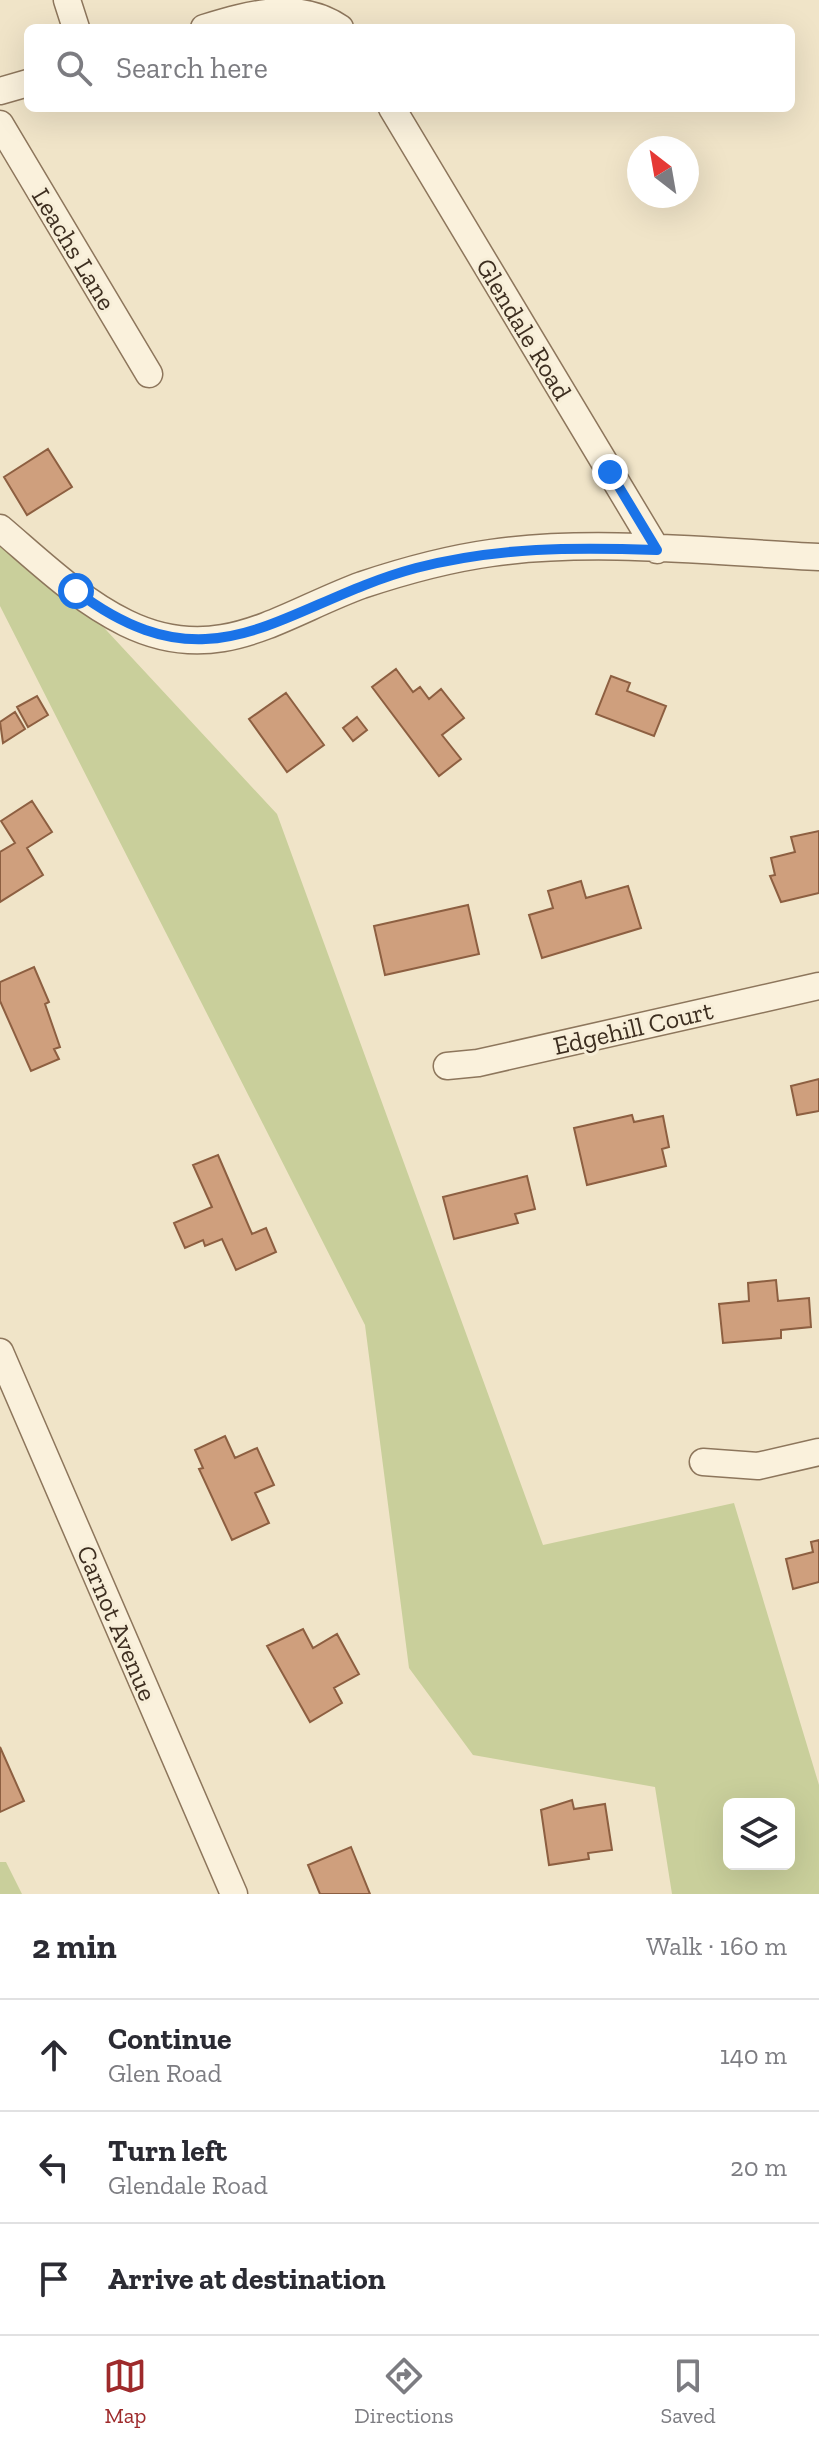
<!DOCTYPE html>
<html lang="en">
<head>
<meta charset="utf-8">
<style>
  body { margin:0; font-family:"Zilla Slab",serif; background:#f7f7f7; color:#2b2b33 }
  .controls { position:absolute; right:24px; bottom:24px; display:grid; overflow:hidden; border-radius:12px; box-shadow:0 8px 32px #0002 }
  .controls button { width:72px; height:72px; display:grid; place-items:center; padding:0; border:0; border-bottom:2px solid #e1e1e2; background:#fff; color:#2b2b33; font:40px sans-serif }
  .compass { position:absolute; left:627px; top:136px; width:72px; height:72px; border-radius:50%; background:#fff; box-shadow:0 8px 32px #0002; rotate:329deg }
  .stop { position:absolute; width:24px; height:24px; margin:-18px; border:6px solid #1a73e8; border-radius:50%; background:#fff }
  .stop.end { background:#1a73e8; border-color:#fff; box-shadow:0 2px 8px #0008 }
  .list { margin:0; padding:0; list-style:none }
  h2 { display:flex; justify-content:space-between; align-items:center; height:104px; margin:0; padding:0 32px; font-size:34px }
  h2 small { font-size:26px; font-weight:400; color:#7c7c81 }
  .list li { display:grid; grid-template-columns:52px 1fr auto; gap:24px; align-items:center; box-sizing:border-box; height:112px; padding:0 32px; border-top:2px solid #e1e1e2 }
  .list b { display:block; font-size:30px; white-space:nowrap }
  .list p { margin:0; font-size:26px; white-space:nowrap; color:#7c7c81 }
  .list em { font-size:26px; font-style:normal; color:#7c7c81 }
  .icon { flex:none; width:44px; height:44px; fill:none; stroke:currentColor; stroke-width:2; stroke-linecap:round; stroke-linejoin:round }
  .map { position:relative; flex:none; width:819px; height:1894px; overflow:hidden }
  .search { position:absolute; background:#fff; box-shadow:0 8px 32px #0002; left:24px; right:24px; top:24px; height:88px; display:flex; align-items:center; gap:20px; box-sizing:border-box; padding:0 28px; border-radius:12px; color:#7c7c81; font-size:30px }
  .sheet { height:440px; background:#fff }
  nav { display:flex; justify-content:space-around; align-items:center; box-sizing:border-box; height:112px; border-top:2px solid #e1e1e2; background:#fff; font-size:22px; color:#7c7c81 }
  nav a { display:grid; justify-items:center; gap:4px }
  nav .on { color:#9e2a2b }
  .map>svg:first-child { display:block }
  .green { fill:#c9cf9b; fill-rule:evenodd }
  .building { fill:#cf9f7d; stroke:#8d5f41; stroke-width:2 }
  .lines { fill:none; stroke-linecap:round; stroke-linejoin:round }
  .minor-casing { stroke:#8d765c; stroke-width:29 }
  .minor { stroke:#faf1dc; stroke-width:26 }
  .route { stroke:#1a73e8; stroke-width:10 }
  .labels { text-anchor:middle; stroke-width:6; stroke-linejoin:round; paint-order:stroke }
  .street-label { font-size:26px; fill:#3d2e20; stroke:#f7eed8 }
</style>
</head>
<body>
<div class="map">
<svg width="819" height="1894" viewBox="0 0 819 1894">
  <rect width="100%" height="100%" fill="#f0e4c8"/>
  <path class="green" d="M0 528 56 576 277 814 543 1545 734 1503 819 1785V1894H672L655 1787 473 1755 409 1668 365 1325 0 606ZM729 1804H789V1864H729Z
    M0 1862H6L22 1894H0Z"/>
  <path class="building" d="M48 449 72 487 27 515 4 477Z
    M396 669 413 692 420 687 429 699 441 689 464 718 442 735 461 759 439 776 372 687Z
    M611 676 630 683 627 691 666 706 654 736 596 714Z
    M286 693 324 745 287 772 249 719Z
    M37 696 48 715 28 727 17 707Z
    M15 712 25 729 3 743 0 722Z
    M357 717 367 730 353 741 343 728Z
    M32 801 52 832 27 848 43 875 0 902V852L15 843 1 821Z
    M819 831V893L781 902 770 876 775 875 771 858 795 852 791 837Z
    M581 881 586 898 628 886 641 928 542 958 529 915 553 908 548 891Z
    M468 905 479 954 385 975 374 926Z
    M34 967 49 1002 45 1004 60 1047 54 1049 59 1059 31 1071 0 1001V982Z
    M819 1079V1111L797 1115 791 1086Z
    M632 1115 634 1122 663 1116 669 1147 662 1149 666 1166 587 1185 574 1128Z
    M218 1155 252 1234 266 1228 276 1252 236 1270 222 1239 205 1246 203 1240 185 1248 174 1223 212 1207 193 1165Z
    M527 1176 535 1209 515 1214 518 1223 454 1239 443 1197Z
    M776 1280 778 1301 809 1298 811 1327 781 1330V1338L723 1343 719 1304 749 1301 748 1283Z
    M225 1436 235 1458 257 1448 274 1485 255 1493 269 1523 232 1540 199 1469 203 1468 195 1450Z
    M819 1540V1582L793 1589 786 1559 813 1552 811 1542Z
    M303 1629 313 1648 337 1634 359 1674 334 1688 342 1703 310 1722 267 1646Z
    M0 1747 24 1801 0 1812Z
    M572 1800 574 1809 605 1804 612 1850 588 1853 589 1859 549 1865 541 1810Z
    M351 1847 370 1894H320L308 1865Z"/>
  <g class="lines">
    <defs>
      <path id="minor" d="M67 0 76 28
        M204 28C250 14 299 0 340 28
        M0 91 28 83
        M392 108 657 550
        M0 124 149 374
        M0 528C40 562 79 600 126 623 218 668 280 615 362 585 404 571 448 559 491 553 594 538 715 552 819 557
        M447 1066 478 1063 819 986
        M0 1352 234 1894
        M703 1462 758 1466 819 1452"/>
    </defs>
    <use href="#minor" class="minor-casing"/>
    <use href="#minor" class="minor"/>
  </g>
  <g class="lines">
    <path class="route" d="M76 591C214 695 282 604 416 568 497 547 575 547 657 550L610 472"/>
  </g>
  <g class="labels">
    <g class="street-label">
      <text transform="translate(74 249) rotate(59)" y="9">Leachs Lane</text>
      <text transform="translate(524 329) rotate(59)" y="9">Glendale Road</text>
      <text transform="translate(633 1028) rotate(-13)" y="9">Edgehill Court</text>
      <text transform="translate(117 1623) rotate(67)" y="9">Carnot Avenue</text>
    </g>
  </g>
</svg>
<div class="controls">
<button><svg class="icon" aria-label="layers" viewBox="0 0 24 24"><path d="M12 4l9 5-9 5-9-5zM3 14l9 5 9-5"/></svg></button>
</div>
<svg class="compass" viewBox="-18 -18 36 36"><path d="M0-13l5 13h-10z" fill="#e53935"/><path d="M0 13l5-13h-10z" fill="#7c7c81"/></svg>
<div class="stop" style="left:76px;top:591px"></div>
<div class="stop end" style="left:610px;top:472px"></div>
<div class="search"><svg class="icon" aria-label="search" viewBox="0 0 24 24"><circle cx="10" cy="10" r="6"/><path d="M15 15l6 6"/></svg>Search here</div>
</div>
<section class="sheet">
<h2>2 min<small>Walk · 160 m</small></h2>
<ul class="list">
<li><svg class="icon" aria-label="ahead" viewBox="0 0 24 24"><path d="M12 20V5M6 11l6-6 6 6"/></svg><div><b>Continue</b><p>Glen Road</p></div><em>140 m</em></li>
<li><svg class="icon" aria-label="left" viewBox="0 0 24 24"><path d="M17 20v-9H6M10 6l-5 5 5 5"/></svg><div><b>Turn left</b><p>Glendale Road</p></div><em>20 m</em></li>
<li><svg class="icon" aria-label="arrive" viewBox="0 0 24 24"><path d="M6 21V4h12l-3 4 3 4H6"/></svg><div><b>Arrive at destination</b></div></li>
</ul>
</section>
<nav>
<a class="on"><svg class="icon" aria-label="map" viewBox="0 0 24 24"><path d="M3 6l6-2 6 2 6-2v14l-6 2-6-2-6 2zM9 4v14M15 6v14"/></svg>Map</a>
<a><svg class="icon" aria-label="directions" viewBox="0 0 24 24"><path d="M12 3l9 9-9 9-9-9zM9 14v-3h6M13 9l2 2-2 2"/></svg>Directions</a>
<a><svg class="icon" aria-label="saved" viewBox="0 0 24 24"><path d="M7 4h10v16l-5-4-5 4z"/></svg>Saved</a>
</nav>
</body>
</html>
